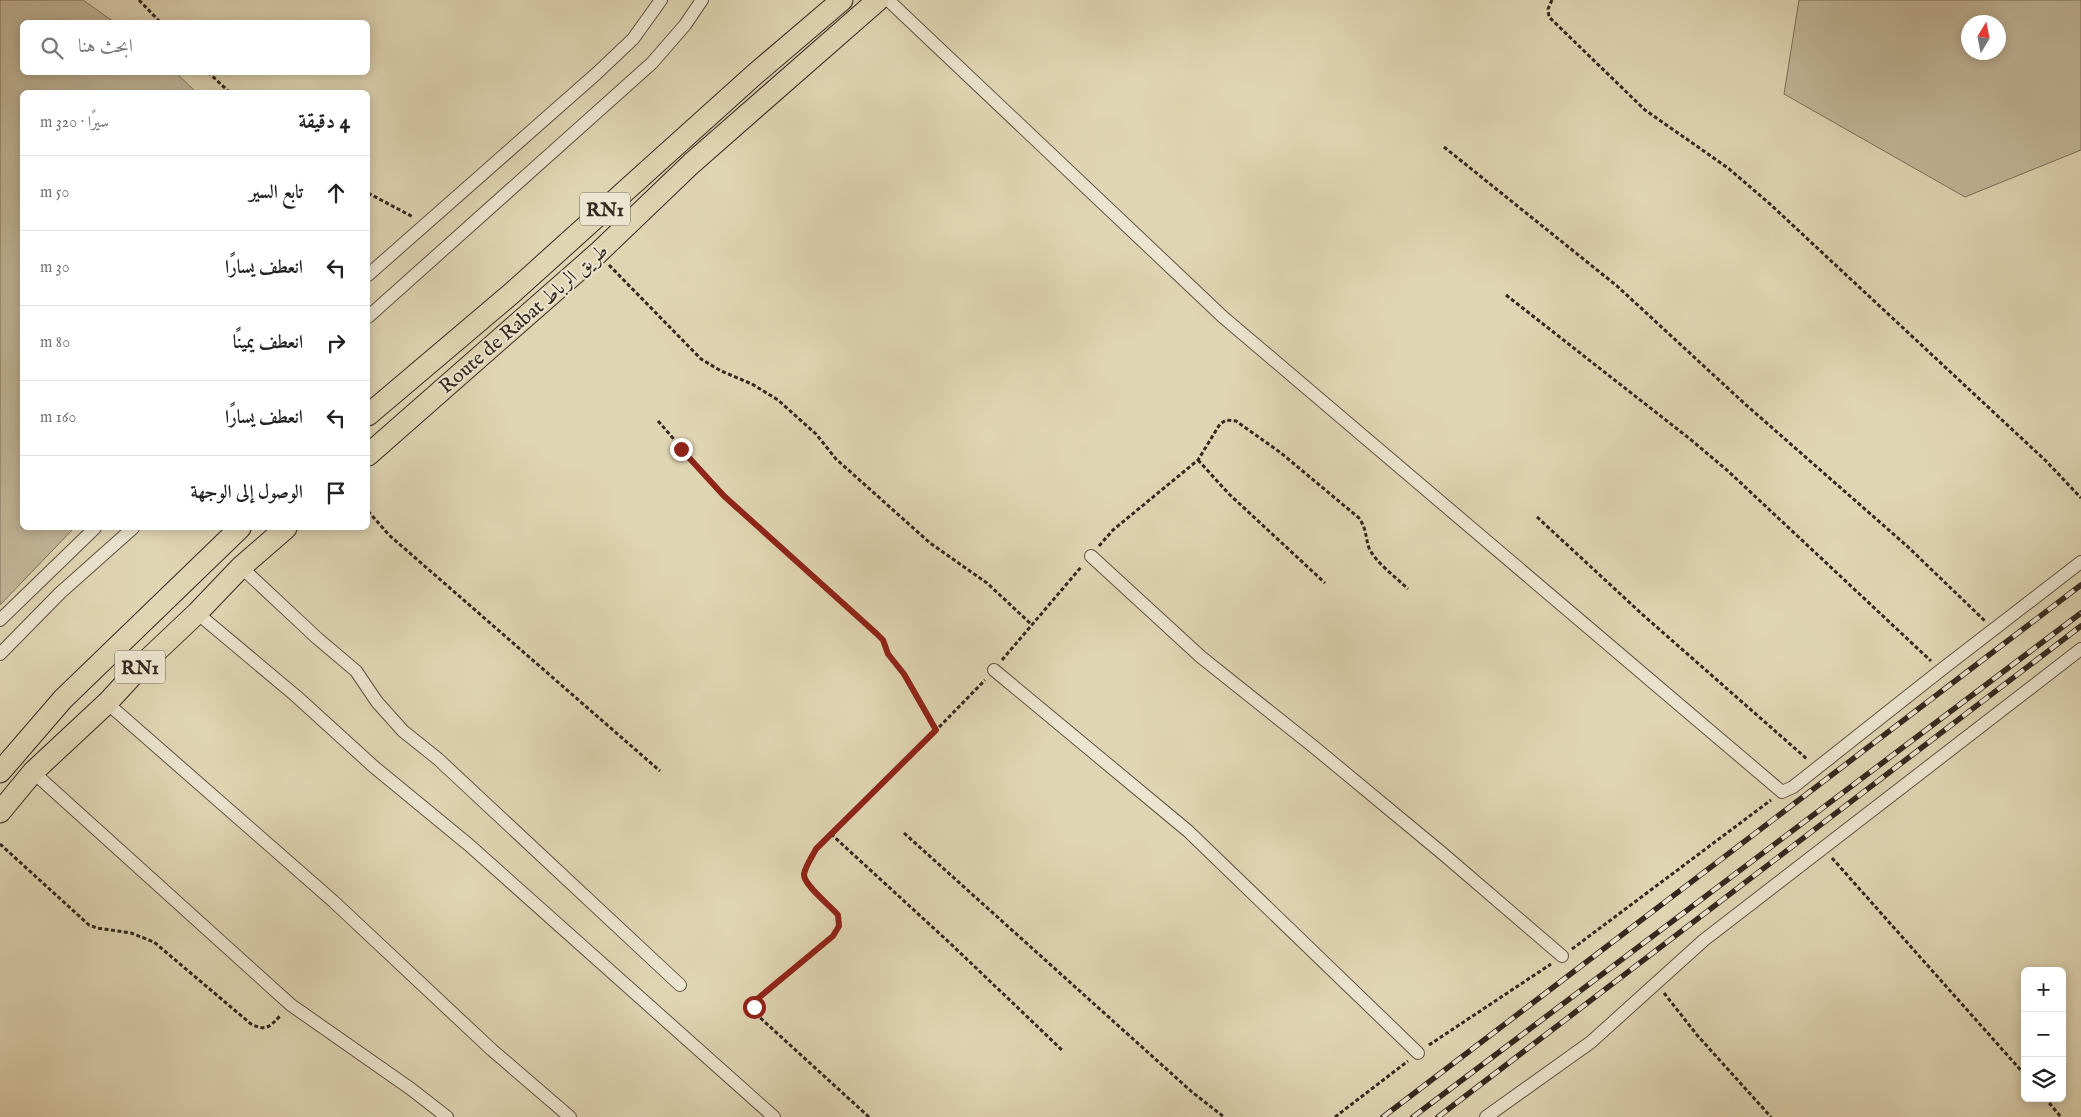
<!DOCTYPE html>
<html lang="ar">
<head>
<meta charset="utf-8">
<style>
  body { margin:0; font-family:"IM FELL English",Amiri,serif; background:#f2f2f2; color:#222; direction:rtl }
  .controls { position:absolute; right:15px; bottom:15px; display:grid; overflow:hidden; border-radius:8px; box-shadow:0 2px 12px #0003 }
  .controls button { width:45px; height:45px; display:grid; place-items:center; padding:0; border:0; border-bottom:1px solid #e0e0e0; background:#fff; color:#222; font:25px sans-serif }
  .compass { position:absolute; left:1961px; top:15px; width:45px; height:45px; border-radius:50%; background:#fff; box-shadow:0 2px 12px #0003; rotate:10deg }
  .stop { position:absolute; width:15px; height:15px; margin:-11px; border:4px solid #8f2418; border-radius:50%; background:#fff }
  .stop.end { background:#8f2418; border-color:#fff; box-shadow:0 1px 5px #0008 }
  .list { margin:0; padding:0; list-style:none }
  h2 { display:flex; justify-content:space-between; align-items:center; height:65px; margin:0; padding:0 20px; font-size:21px }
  h2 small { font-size:16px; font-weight:400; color:#767676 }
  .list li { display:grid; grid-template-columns:32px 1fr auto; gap:15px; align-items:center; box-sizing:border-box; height:75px; padding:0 20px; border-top:1px solid #e0e0e0 }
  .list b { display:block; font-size:19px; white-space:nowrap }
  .list em { font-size:16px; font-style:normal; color:#767676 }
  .icon { flex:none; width:28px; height:28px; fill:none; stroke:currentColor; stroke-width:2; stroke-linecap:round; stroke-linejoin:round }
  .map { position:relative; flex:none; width:2081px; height:1117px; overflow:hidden; direction:ltr }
  .search { position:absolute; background:#fff; box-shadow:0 2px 12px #0003; left:20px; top:20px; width:350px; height:55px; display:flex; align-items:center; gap:12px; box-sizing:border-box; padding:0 18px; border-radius:8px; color:#767676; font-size:19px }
  .panel { position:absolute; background:#fff; box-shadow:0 2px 12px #0003; left:20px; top:90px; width:350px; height:440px; border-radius:8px; direction:rtl }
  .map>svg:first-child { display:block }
  .green { fill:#c3b79a; stroke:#7c6f5c; fill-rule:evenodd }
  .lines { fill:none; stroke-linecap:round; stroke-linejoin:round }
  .minor-casing { stroke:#605244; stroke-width:14 }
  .trunk-casing { stroke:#35271f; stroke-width:23 }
  .path { stroke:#35271f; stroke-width:3; stroke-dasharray:4 2.5; stroke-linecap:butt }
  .minor { stroke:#ebe4ce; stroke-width:12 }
  .trunk { stroke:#e0d5b3; stroke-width:21 }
  .rail-casing { stroke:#35271f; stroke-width:5.5 }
  .rail { stroke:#ebe4ce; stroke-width:4; stroke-dasharray:11; stroke-linecap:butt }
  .route { stroke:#8f2418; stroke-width:6 }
  .labels { text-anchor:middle; stroke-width:4; stroke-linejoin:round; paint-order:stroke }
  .shield { fill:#ebe4ce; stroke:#6c6054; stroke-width:1 }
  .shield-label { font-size:19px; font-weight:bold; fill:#35271f }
  .street-label { font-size:20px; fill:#35271f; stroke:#ebe4ce }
</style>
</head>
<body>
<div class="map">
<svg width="2081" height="1117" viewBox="0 0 2081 1117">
  <rect width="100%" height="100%" fill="#e0d5b3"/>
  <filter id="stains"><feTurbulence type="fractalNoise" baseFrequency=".004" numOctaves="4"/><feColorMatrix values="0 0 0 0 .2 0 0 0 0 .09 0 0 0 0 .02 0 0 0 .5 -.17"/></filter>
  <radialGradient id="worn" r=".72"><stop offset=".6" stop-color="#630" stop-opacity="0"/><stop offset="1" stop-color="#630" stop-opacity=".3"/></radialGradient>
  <path class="green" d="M0 0H83L114 22H22V72L176 73 196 92H22V528H74L0 605Z
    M1799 0H2081V150L1965 197 1784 94ZM1968 22H1998V52H1968Z"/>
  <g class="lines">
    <defs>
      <path id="minor" d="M888 0 1223 317 1782 792 1793 787 1941 670 2081 562
        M368 275 596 74 633 39 661 0
        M368 317 652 63 685 25 702 0
        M1091 556 1201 657 1314 747 1442 853 1562 956
        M241 567 317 638 356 671 377 702 403 731 438 759 680 985
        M197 613 296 696 373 766 469 845 774 1117
        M0 620 95 528
        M0 654 60 593 133 528
        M994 670 1188 831 1418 1053
        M107 703 333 901 492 1050 570 1117
        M33 772 291 1005 411 1089 447 1117
        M1486 1117 1591 1042 1704 940 2081 649"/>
      <path id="trunk" d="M368 415 512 293 754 75 842 0
        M368 455 598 253 692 163 878 0
        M0 772 63 699 240 528
        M0 812 33 772 107 703 143 664 197 613 241 567 286 528"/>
    </defs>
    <use href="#minor" class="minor-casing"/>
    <use href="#trunk" class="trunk-casing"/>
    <path class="path" d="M139 0 160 22
      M1552 0 1548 9 1549 17 1645 110 1728 168 1770 204 2046 461 2081 498
      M208 72 229 92
      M1444 147 1617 286 1745 404 1907 546 1985 621
      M368 193 413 217
      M609 265 701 359 721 371 752 384 778 400 816 434 836 459 930 543 987 583 1032 625
      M1506 295 1690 439 1728 471 1931 661
      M658 421 724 496 877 634 883 640 888 654 904 674 936 730
      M1198 460 1229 494 1325 583
      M368 511 389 535 660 771
      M1537 517 1643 615 1807 759
      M1099 546 1113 530 1198 460 1220 424 1226 420 1236 421 1281 453 1359 518C1367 530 1365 536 1369 548 1375 562 1397 578 1408 589
      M1002 660 1082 566
      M904 833 1192 1092 1224 1117
      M831 834 952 945 1062 1050
      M0 844 89 925 97 928 131 933 154 942 251 1024C267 1032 270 1026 281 1015
      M1832 858 2025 1075
      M1572 949 1771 800
      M1664 993 1697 1035 1771 1117
      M1429 1045 1551 964
      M2045 1098 2061 1117
      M869 1117 756 1014 753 1007 756 1000 833 935 839 926 838 915C831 906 803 885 804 874 805 865 812 857 816 849L912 755 985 680
      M1335 1117 1408 1061"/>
    <use href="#minor" class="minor"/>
    <use href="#trunk" class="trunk"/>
    <defs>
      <path id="rail" d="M1383 1117 2081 585
        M1413 1117 2081 613
        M1438 1117 2081 626"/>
    </defs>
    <use href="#rail" class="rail-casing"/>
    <use href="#rail" class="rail"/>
  </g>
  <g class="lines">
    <path class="route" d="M681 449 724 496 877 634 883 640 888 654 904 674 936 730 816 849C812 857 806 865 804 874 803 885 831 906 838 915L839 926 833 936 756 1000 754 1007"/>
  </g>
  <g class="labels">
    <g class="shield">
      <rect x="580" y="192.5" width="50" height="33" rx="4"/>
      <rect x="115" y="650.5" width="50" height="33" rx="4"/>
    </g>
    <g class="shield-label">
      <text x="605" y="216">RN1</text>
      <text x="140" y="674">RN1</text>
    </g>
    <g class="street-label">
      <text transform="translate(523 318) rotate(-41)" y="7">Route de Rabat طريق الرباط</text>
    </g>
  </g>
  <rect width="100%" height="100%" filter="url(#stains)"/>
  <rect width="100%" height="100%" fill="url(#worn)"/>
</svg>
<div class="controls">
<button>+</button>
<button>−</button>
<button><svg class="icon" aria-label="layers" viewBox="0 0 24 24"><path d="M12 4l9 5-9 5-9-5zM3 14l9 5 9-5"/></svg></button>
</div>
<svg class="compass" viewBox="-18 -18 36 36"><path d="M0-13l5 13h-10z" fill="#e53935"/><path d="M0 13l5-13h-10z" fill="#767676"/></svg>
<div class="stop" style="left:754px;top:1007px"></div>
<div class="stop end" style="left:681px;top:449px"></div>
<div class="search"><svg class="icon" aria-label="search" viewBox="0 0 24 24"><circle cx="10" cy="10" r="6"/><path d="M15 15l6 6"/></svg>ابحث هنا</div>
<section class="panel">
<h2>4 دقيقة<small>سيرًا · 320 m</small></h2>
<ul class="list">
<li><svg class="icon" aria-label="ahead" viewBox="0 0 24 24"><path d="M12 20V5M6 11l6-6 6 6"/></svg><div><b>تابع السير</b></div><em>50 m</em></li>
<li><svg class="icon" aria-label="left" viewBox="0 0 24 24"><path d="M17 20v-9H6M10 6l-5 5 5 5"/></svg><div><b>انعطف يسارًا</b></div><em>30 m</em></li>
<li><svg class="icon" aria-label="right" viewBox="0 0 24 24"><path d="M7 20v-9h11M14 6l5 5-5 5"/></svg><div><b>انعطف يمينًا</b></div><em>80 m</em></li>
<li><svg class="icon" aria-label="left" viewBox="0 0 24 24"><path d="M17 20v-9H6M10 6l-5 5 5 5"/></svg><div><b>انعطف يسارًا</b></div><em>160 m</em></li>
<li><svg class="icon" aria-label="arrive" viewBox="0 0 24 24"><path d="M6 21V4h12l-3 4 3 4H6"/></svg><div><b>الوصول إلى الوجهة</b></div></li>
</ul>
</section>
</div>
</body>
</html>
